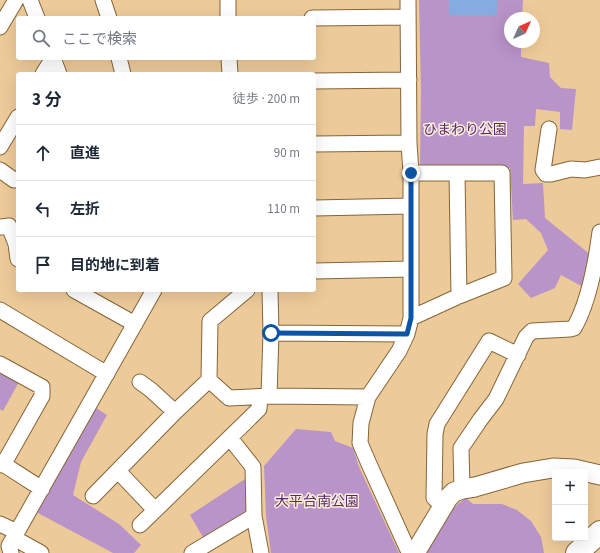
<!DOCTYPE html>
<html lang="ja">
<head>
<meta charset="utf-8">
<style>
  body { margin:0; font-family:"Source Sans 3","Noto Sans JP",sans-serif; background:#f6f6f7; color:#1f2937 }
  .controls { position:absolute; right:12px; bottom:12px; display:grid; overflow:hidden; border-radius:4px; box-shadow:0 4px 16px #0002 }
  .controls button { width:36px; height:36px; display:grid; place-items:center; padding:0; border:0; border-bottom:1px solid #e0e1e3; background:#fff; color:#1f2937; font:20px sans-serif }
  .compass { position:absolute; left:504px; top:12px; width:36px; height:36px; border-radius:50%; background:#fff; box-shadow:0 4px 16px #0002; rotate:45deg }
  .stop { position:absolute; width:12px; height:12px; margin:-9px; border:3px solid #0d55a4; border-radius:50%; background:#fff }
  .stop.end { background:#0d55a4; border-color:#fff; box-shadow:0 1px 4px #0008 }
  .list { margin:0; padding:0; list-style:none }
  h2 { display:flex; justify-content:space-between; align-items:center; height:52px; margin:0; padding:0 16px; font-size:17px }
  h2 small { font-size:13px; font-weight:400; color:#747a83 }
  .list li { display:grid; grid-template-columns:26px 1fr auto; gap:12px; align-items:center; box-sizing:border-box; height:56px; padding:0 16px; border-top:1px solid #e0e1e3 }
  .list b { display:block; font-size:15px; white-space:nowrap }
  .list em { font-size:13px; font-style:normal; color:#747a83 }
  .icon { flex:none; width:22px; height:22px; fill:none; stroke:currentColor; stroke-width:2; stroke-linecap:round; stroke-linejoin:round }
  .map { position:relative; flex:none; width:600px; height:553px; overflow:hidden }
  .search { position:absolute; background:#fff; box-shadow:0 4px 16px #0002; left:16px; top:16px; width:300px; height:44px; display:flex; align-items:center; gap:10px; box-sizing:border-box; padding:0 14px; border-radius:4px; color:#747a83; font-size:15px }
  .panel { position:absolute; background:#fff; box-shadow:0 4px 16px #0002; left:16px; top:72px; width:300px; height:220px; border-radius:4px }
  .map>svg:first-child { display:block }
  .green { fill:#b994c9 }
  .water { fill:#84ace1 }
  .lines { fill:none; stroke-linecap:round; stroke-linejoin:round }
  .minor-casing { stroke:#856537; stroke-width:17 }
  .major-casing { stroke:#856537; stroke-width:21 }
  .highway-casing { stroke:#856537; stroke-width:24 }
  .minor { stroke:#fff; stroke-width:15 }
  .major { stroke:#fff; stroke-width:19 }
  .highway { stroke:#fff; stroke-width:22 }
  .route { stroke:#0d55a4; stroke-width:5 }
  .labels { text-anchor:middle; stroke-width:3; stroke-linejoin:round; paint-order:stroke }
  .park-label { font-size:14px; fill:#58286a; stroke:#fdefdb }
</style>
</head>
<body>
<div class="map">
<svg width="600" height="553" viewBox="0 0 600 553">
  <rect width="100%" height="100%" fill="#edca99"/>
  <path class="green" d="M419 0H523L522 18H510V42H521V57L549 63 550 77 561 88 576 89 572 130 560 129V112L536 109 535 126H524L523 184 543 183 545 218 592 256 585 288 561 275 555 288 531 298 518 284 548 250 541 233 526 219 513 220 510 168 423 167 420 164 421 91Z
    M0 368 20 380 3 411 0 409Z
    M96 408 107 415 81 462 73 495 119 524 141 545 134 553H113L36 512Z
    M296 429 331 432 335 441 353 448 359 467 399 553H271L266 516 264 466Z
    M248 477 249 513 204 539 190 515Z
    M466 498 473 504H502L517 510 531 521 541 537 544 553H424C436 534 447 510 466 498Z"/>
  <path class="water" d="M449 0H497V15H449Z"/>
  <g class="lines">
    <defs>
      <path id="minor" d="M30 0 37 18
        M103 0 109 18
        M228 0V18
        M408 0 409 143 411 173V318L407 334 399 351 368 397 361 423 360 443 369 464 407 548 413 553
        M312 18 408 17
        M0 27 16 0
        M53 58 59 74
        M119 58 123 74
        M229 58 230 74
        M43 74 53 58
        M314 81 409 80
        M549 129 543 170 546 174H551L571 169 585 170 600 167
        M314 144 409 143
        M0 147 18 117
        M0 170 14 180 18 179
        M411 173H502L504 278 459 296 411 318
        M457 174 459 296
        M314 208 411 206
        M0 227 9 226 16 244 18 259
        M314 271 411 269
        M74 290 135 324
        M0 310 107 374
        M271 333 407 334
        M0 364 42 387V396L3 465
        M209 380 229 398 269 396 368 397
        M140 382 151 390 175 412
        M269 396 271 333 270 290
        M230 438 253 467 254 516 261 553
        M0 462 42 489
        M118 471 155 510
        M462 489 461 448 480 420 496 399 526 337 532 331 570 329 574 328C589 302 596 262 600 232
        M93 496 175 412 209 380 210 321 247 290
        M443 506 434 498 435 434 437 424 489 341 518 355
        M0 524 17 532
        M140 525 259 409 260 397
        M14 538 41 553
        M11 553 9 546 154 290
        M192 553 254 516"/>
      <path id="major" d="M415 553 448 498 454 492 462 489 475 487 523 473 553 468 574 469 600 475"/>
      <path id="highway" d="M577 553 600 532"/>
    </defs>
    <use href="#minor" class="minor-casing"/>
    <use href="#major" class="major-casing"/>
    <use href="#highway" class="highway-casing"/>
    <use href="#minor" class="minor"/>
    <use href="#major" class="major"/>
    <use href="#highway" class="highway"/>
  </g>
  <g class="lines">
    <path class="route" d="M271 333 407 334 411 318V173"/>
  </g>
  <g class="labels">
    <g class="park-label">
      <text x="465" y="134">ひまわり公園</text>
      <text x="317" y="506">大平台南公園</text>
    </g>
  </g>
</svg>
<div class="controls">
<button>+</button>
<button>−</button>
</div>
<svg class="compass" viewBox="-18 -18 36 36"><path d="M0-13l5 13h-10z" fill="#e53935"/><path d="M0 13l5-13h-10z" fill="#747a83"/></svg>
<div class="stop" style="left:271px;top:333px"></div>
<div class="stop end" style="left:411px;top:173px"></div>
<div class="search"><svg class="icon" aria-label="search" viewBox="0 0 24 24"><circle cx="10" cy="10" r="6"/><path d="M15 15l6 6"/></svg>ここで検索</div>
<section class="panel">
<h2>3 分<small>徒歩 · 200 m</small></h2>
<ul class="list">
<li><svg class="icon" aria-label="ahead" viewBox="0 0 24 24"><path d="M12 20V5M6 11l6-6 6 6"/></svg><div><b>直進</b></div><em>90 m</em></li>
<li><svg class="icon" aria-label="left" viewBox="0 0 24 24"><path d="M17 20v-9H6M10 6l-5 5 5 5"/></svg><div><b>左折</b></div><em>110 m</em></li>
<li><svg class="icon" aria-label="arrive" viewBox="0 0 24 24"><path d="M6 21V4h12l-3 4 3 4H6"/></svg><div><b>目的地に到着</b></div></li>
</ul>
</section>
</div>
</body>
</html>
